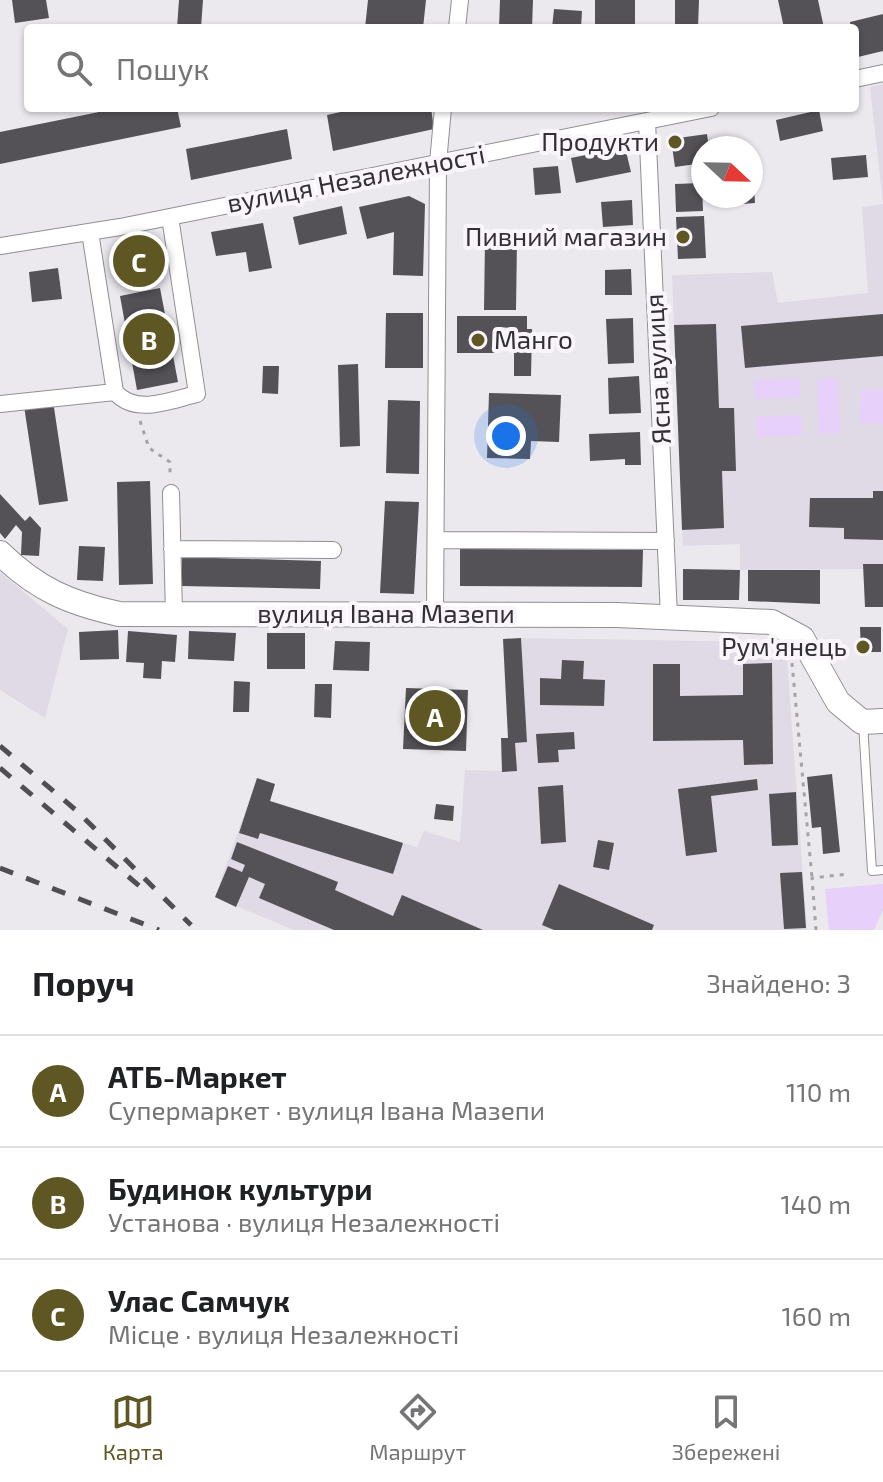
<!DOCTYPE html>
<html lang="uk">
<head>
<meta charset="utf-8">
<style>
  body { margin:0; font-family:"Exo 2",sans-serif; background:#f2f2f2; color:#202124 }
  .compass { position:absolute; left:691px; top:136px; width:72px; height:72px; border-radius:50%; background:#fff; box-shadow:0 2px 6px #0004; rotate:112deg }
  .you { position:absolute; left:506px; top:436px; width:28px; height:28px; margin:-20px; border:6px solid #fff; border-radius:50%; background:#1a73e8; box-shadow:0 0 0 12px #1a73e833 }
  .badge { display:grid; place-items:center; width:52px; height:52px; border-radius:50%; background:#5f5723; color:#fff; font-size:26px; font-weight:700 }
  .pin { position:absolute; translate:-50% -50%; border:4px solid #fff; box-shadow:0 2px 8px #0006 }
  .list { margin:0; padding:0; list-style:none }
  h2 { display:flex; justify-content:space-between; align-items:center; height:104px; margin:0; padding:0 32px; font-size:34px }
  h2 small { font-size:26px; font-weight:400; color:#757577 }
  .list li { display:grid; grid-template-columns:52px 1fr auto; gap:24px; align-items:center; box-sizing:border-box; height:112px; padding:0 32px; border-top:2px solid #e0e0e0 }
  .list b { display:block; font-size:30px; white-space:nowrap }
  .list p { margin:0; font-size:26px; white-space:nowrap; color:#757577 }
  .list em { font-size:26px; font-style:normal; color:#757577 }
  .icon { flex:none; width:44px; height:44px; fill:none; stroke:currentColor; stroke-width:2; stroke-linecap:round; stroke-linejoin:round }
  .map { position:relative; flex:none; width:883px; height:930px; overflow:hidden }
  .search { position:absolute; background:#fff; box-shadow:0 2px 6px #0004; left:24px; right:24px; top:24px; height:88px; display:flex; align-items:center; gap:20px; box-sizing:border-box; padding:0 28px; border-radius:8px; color:#757577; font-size:30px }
  .sheet { height:440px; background:#fff }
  nav { display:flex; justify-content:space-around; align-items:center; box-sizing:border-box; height:112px; border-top:2px solid #e0e0e0; background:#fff; font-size:22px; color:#757577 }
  nav a { display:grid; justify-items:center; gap:4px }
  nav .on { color:#5f5723 }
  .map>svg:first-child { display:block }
  .built { fill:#e0d9e6 }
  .green { fill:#e7d0f9 }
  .building { fill:#555257 }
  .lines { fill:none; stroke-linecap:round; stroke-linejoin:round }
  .lane-casing { stroke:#928f94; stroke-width:10 }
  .street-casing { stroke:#928f94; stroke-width:18 }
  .secondary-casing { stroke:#928f94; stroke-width:26 }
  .path { stroke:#a6a3a8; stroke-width:3; stroke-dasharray:4 6; stroke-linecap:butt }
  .lane { stroke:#fff; stroke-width:8 }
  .street { stroke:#fff; stroke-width:16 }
  .secondary { stroke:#fff; stroke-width:24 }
  .rail { stroke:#504e51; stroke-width:5; stroke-dasharray:14 14; stroke-linecap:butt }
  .poi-dot { fill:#5f5723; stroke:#f9f5fb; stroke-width:3 }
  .labels { text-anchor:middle; stroke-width:8; stroke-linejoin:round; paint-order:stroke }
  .poi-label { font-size:26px; fill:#323033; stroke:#f9f5fb; text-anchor:end }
  .street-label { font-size:26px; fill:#323033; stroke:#f9f5fb }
</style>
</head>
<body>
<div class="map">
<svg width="883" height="930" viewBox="0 0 883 930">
  <rect width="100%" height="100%" fill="#ebe8ee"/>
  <path class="built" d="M883 84V203L870 87Z
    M883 204V569L740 570V544L683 546 672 275 772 272 778 303 868 293 862 207Z
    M0 572 68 629 45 718 0 690Z
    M521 638 760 642 787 661 807 930H294L215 897 257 778 275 784 270 801 403 843 417 847 424 831 460 842 465 770 516 771 515 743 527 742Z"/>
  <path class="green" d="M799 378 800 397 755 399 754 380Z
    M838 378 840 433 819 434 817 379Z
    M861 390H883V424L860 423Z
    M801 415 802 435 757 437 756 417Z
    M883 884V910L874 930H829L825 889Z"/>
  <path class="building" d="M12 0H46L49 18 15 23Z
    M179 0H203L201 28H177Z
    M368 0H426L423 28H365Z
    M500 0H533L532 28H499Z
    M595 0H635V26H595Z
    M675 0H699L698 28H675Z
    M778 0H818L824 28H784Z
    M554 9 582 11 581 28H552Z
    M883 14V51L858 57 855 28H851L850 22Z
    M119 108H177L181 127 0 164V132Z
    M359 108H431L434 129 333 151 327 115Z
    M819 110 823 131 780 141 776 120Z
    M287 129 292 159 191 180 186 149Z
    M707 134 709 148H703V163L675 167 671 139Z
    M625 147 631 172 576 183 571 158Z
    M866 155 868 177 833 180 831 158Z
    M558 166 561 193 535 195 533 168Z
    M702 183 703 211 676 212 675 184Z
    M751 185H754L755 203 728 205 727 196H751Z
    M409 196 425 204 423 276 393 275 394 232 367 239 359 207Z
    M632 200 633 225 603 227 601 202Z
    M342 206 347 234 299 245 293 217Z
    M704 216 706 258 678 259 676 217Z
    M263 223 272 268 249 272 246 252 216 256 211 232Z
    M485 240H517L516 310H484Z
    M58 268 62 299 32 302 29 272Z
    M631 269 632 295H605V270Z
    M160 288 178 382 137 390 120 296Z
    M386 313H423V368H385Z
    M883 314V356L745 368 741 326Z
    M457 316H527V329H532L531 376H514V331L511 328 499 327V353H457Z
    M633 318 634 363 608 364 606 319Z
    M716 324 719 408H734L736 471H722L724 528 682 530 674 325Z
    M358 364 360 446 340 447 338 365Z
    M263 366H279L278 394 262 393Z
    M639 376 641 413 609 414 608 378Z
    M489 393 561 395 559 442 531 441 530 459 487 458Z
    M388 400 420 401 419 474 386 473Z
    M53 401 68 501 39 505 24 406Z
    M640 432 641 465H625V459L590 461 589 434Z
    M150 481 153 584 119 585 117 482Z
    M873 491H883V540L844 539V528L809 527 810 498H873Z
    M0 494 25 521 30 516 41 528 39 556 21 555 22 532 16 525 5 539 0 533Z
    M385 501 419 502 414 594 380 593Z
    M79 546 105 547 103 581 77 580Z
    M460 549 643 550 642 587 460 586Z
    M182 557 321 561 320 589 181 586Z
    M863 564H883V607H865Z
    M683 569 740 570 739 600H683Z
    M748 570H820V604L748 601Z
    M860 627H881V652H861Z
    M118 630 119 659 80 660 79 632Z
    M128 631 177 635 175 662 162 661 161 679 143 678 144 663 126 662Z
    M189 631 236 633 234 661 188 659Z
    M267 633H305V669H267Z
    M521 638 527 742 515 743 517 771 502 772 501 738H508L503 639Z
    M335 641 370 642 369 671 333 670Z
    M562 660 584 661 583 679 605 680 604 706 540 705V678L561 679Z
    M772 663 773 764 744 765 743 740 653 741V664H680V696L743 695V664Z
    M234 681 250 682 249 712H233Z
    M315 684H332L331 718 314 717Z
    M406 688 468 690 466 751 403 749Z
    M574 732 575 749 558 750 559 762 538 763 536 734Z
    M832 774 840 852 823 854 821 827 812 828 807 777Z
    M257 778 275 784 270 801 403 843 393 874 260 833 258 839 239 833Z
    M757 779 758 790 711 796 717 852 686 856 678 789Z
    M563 785 566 842 541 844 538 787Z
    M796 792 798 845 772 846 769 794Z
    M436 804 454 806 453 821 434 819Z
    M598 840 614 843 609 870 593 867Z
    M237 842 338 882 335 890 393 916 402 895 483 930H334L259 898 265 884 249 877 236 907 215 897 228 866 242 872 245 865 231 859Z
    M802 872 806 928 784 929 780 873Z
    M559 884 654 925 652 930H554L542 925Z"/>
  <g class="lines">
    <defs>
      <path id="lane" d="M863 723 872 871 883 870"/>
      <path id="street" d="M457 28 460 0
        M855 79 883 73
        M647 121 669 617
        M90 232 115 392
        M0 246 120 227 711 108
        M0 404 115 392C136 416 170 400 197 394L170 217
        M171 493 174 614
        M443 540 666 541
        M172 549 333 550
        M435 613 438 163 443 108"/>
      <path id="secondary" d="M0 553C37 589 69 603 119 614L617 615 772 622 802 638 838 702 862 722 883 721"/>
    </defs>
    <use href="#lane" class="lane-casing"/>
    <use href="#street" class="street-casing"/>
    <use href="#secondary" class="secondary-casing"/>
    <path class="path" d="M140 421 149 448 170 462V477
      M792 663 812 878
      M816 930 812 878 848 874"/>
    <use href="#lane" class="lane"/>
    <use href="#street" class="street"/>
    <use href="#secondary" class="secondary"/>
    <path class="rail" d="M0 746 77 811 191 925
      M0 768 143 889
      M0 868 159 930"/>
  </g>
  <g class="poi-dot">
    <circle cx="675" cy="142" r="8"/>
    <circle cx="683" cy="237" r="8"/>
    <circle cx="478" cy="340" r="8"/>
    <circle cx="863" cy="647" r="8"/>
  </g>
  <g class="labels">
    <g class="poi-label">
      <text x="659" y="151">Продукти</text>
      <text x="667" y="246">Пивний магазин</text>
      <text x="494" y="349" text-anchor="start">Манго</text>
      <text x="847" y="656">Рум'янець</text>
    </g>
    <g class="street-label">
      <text transform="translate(356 179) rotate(-11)" y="9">вулиця Незалежності</text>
      <text transform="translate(658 369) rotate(-93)" y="9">Ясна вулиця</text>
      <text x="386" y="623">вулиця Івана Мазепи</text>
    </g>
  </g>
</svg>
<svg class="compass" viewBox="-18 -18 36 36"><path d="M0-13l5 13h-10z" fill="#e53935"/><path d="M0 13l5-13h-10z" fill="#757577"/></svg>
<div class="you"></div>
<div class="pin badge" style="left:435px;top:716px">A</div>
<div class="pin badge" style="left:149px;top:339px">B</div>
<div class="pin badge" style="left:139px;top:261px">C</div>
<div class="search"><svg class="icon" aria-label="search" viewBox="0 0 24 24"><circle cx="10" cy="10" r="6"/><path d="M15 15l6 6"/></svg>Пошук</div>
</div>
<section class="sheet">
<h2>Поруч<small>Знайдено: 3</small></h2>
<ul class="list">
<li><span class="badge">A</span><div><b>АТБ-Маркет</b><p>Супермаркет · вулиця Івана Мазепи</p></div><em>110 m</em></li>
<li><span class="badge">B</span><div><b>Будинок культури</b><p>Установа · вулиця Незалежності</p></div><em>140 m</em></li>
<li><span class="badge">C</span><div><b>Улас Самчук</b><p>Місце · вулиця Незалежності</p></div><em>160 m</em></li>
</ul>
</section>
<nav>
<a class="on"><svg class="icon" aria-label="map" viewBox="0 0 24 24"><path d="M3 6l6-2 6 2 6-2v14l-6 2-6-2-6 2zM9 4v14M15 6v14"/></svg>Карта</a>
<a><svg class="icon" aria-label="directions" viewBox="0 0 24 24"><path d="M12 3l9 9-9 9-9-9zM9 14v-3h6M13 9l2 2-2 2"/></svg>Маршрут</a>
<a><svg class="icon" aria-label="saved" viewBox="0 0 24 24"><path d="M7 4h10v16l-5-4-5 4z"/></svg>Збережені</a>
</nav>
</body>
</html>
